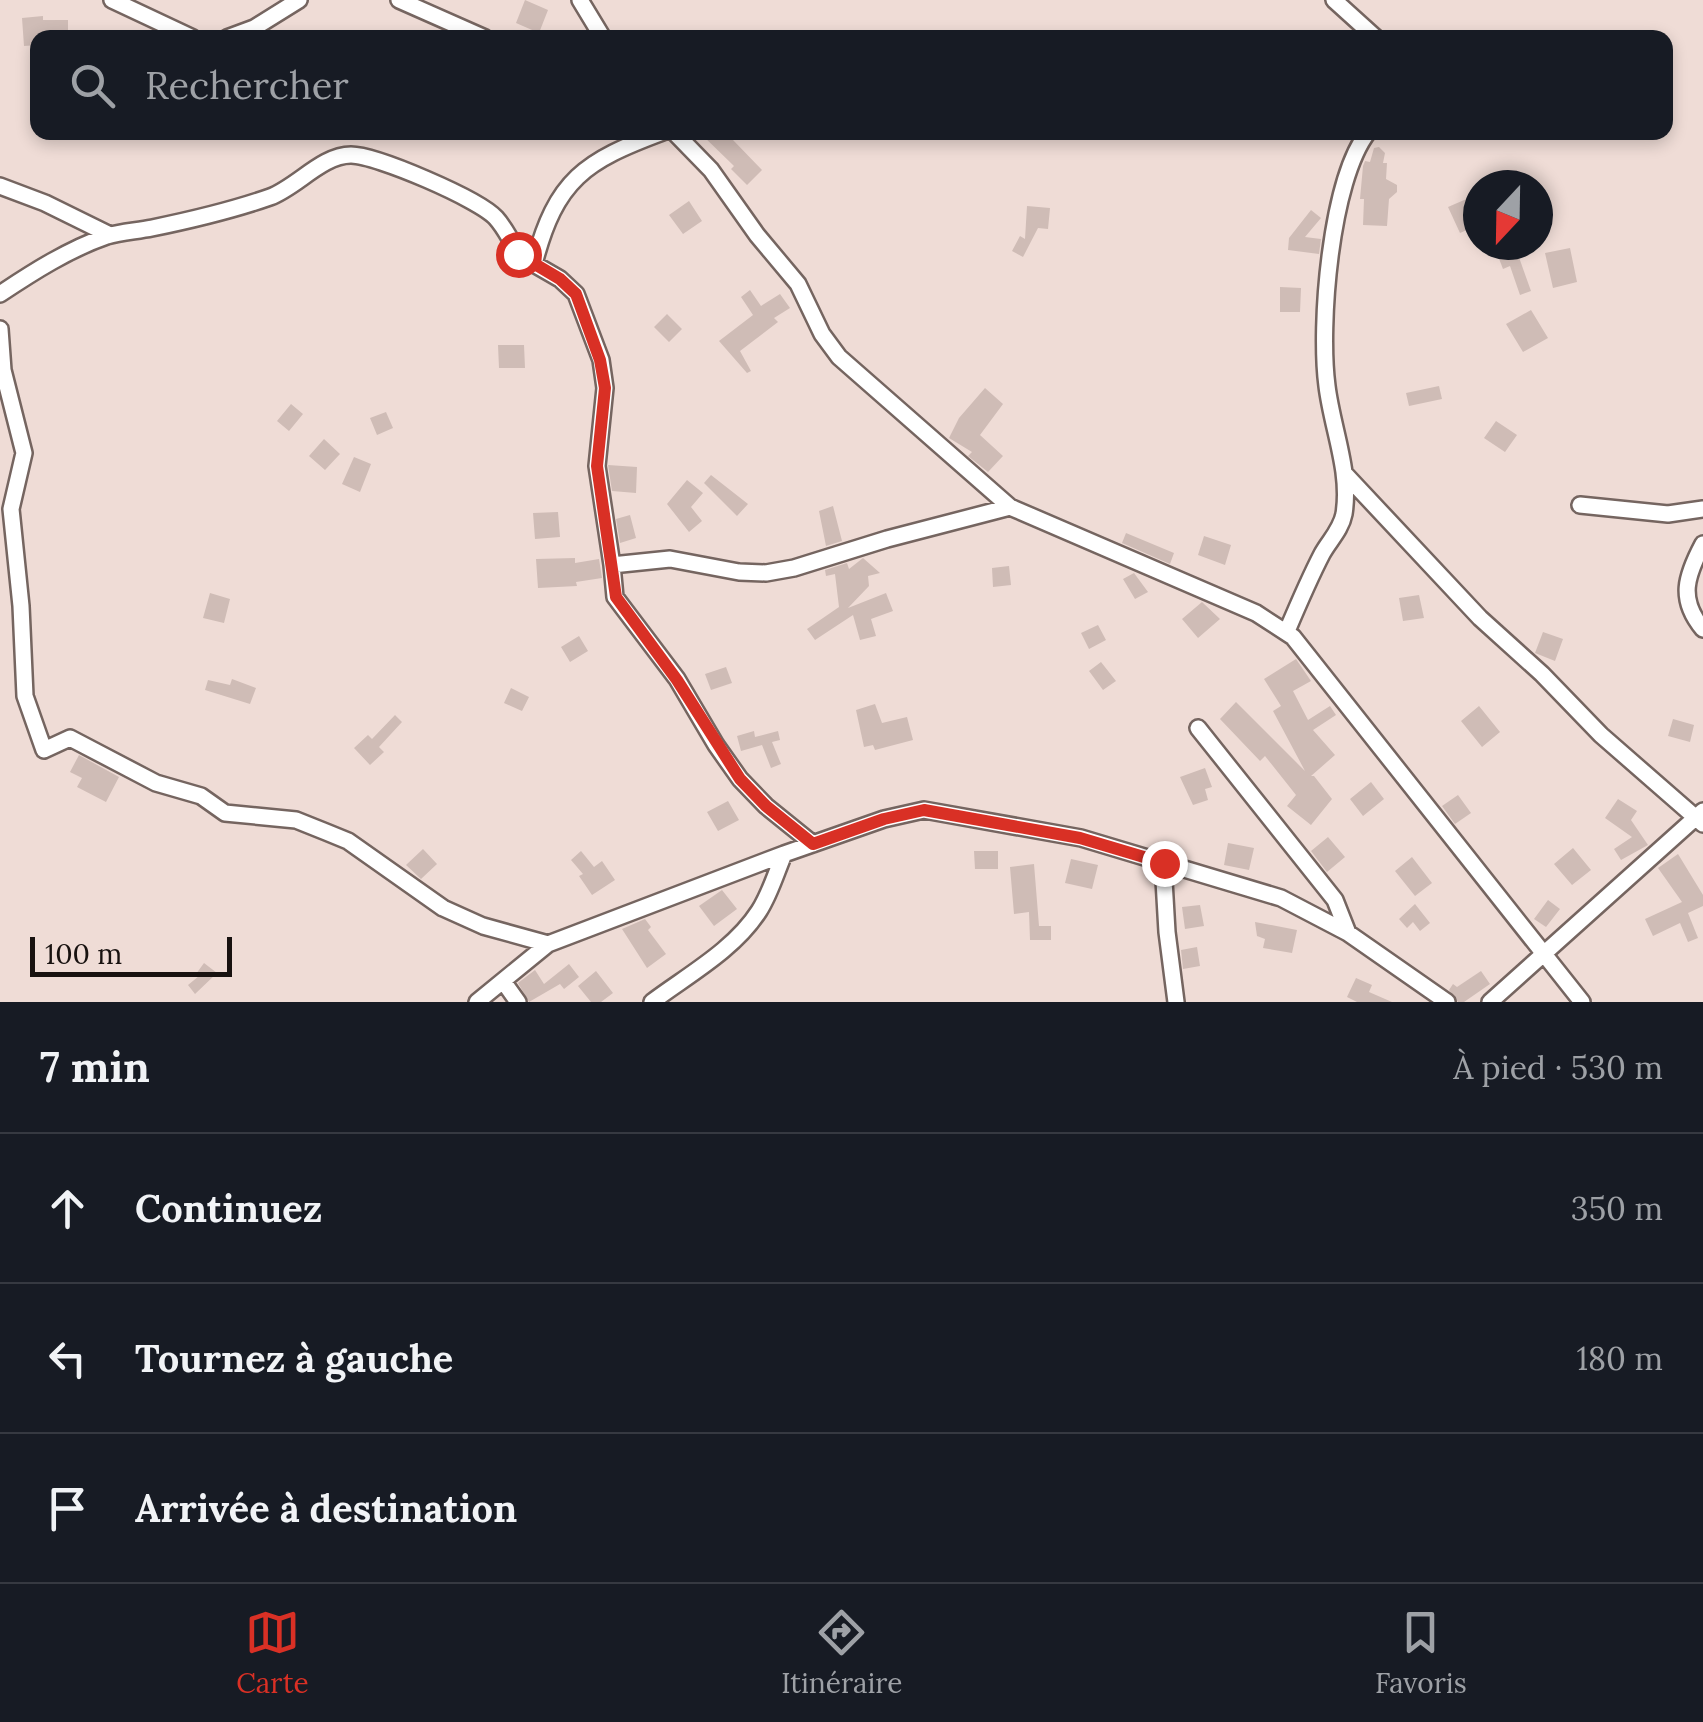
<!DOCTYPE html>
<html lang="fr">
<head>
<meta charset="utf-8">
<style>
  body { margin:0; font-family:Lora,serif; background:#242831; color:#f1f3f6 }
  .compass { position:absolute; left:1463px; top:170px; width:90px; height:90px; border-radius:50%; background:#171b24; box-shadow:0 5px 15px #0003; rotate:202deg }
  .scale { position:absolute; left:30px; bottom:25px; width:202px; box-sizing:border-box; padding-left:10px; border:5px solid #181210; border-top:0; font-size:28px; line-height:35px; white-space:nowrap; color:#181210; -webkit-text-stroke:8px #efdcd6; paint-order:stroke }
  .stop { position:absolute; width:30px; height:30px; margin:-22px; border:8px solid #d93025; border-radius:50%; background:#fff }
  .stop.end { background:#d93025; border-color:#fff; box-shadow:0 2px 10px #0008 }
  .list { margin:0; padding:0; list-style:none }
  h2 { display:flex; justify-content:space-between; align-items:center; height:130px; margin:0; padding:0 40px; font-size:42px }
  h2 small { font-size:32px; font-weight:400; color:#9ea1a6 }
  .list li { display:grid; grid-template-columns:65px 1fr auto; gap:30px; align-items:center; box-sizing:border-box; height:150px; padding:0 40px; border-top:2px solid #363941 }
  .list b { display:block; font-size:38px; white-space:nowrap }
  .list em { font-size:32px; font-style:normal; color:#9ea1a6 }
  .icon { flex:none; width:55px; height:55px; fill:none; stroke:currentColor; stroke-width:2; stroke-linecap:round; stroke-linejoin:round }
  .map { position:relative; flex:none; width:1703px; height:1002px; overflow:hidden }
  .search { position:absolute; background:#171b24; box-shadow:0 5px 15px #0003; left:30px; right:30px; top:30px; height:110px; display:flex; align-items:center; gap:25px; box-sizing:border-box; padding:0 35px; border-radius:20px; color:#9ea1a6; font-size:38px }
  .sheet { height:580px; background:#171b24 }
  nav { display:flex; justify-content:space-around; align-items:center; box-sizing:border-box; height:140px; border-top:2px solid #363941; background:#171b24; font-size:28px; color:#9ea1a6 }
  nav a { display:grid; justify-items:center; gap:5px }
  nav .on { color:#d93025 }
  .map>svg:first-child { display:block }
  .building { fill:#cfbcb6 }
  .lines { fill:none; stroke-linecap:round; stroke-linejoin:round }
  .minor-casing { stroke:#756560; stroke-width:20 }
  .minor { stroke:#fff; stroke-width:15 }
  .route { stroke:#d93025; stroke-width:12 }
</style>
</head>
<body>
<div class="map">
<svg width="1703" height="1002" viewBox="0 0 1703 1002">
  <rect width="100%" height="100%" fill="#efdcd6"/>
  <path class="building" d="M525 0 548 10 539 33 516 23Z
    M43 16V20H68V31H44L45 38H38V45L24 46 22 18Z
    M699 132H741L733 140 762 170 747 185 731 169 734 166Z
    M1379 147 1385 153 1383 163H1387L1386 179 1397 185V192L1389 199 1387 226 1363 225 1364 199H1360L1363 166 1365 161 1370 162 1374 148Z
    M1478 194V225L1460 233 1448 207Z
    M689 201 702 221 683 234 669 215Z
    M1027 206 1050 208 1048 229 1038 228 1023 257 1012 251 1020 236 1025 239Z
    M1311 210 1321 218 1305 237 1321 239 1319 254 1288 250 1289 238Z
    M1570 248 1577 282 1553 288 1545 253Z
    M1516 249 1531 291 1520 295 1510 266 1503 269 1498 256Z
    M1280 287 1301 288 1300 312H1280Z
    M750 290 761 306 780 294 790 308 774 318 778 322 740 351 751 371 747 373 719 341 753 315 741 297Z
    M1531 310 1548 338 1523 352 1506 324Z
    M667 314 682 329 669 342 654 327Z
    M498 345H524L525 368H499Z
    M1439 386 1442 399 1409 406 1406 393Z
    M985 388 1003 404 980 435 1003 456 988 472 968 456 972 452 949 438 959 418Z
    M291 404 303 414 289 431 277 421Z
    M386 412 393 428 377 435 370 418Z
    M1496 421 1517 435 1505 452 1484 438Z
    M324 439 340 454 325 470 309 456Z
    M354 457 371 464 360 492 342 484Z
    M608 465 637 467 636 493 612 491Z
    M711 475 748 504 737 516 704 483Z
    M687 480 703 493 691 507 702 521 689 532 667 504Z
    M833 506 842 541 826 546 819 511Z
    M558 512 560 537 535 539 533 513Z
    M630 515 636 538 620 543 616 519Z
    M1126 533 1174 553 1170 564 1122 543Z
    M1204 536 1231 545 1225 565 1198 555Z
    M575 558V563L599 559 602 578 576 582 577 586 538 588 536 559Z
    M863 558 880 573 868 576 869 586 848 608 886 593 893 611 871 619 876 636 860 640 853 615 815 640 807 629 839 607 835 574 826 576 825 570 847 563 849 569Z
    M1009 566 1011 585 993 587 992 568Z
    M1134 573 1148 592 1135 599 1123 579Z
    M210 593 230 599 224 623 203 618Z
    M1419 595 1424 618 1403 621 1399 598Z
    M1202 602 1220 619 1198 638 1182 619Z
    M1098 625 1106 640 1089 649 1081 633Z
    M1543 632 1563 639 1555 661 1535 653Z
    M579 636 588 651 570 662 561 647Z
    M1296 659 1311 681 1293 691 1308 720 1330 706 1336 715 1313 730 1335 755 1311 776H1314L1332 799 1311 825 1287 806 1296 795 1265 756 1260 761 1220 719 1236 702 1305 771 1273 711 1281 706 1264 679Z
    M1101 662 1116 681 1103 690 1089 671Z
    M726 667 732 683 711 690 705 674Z
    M232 679 256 688 250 704 205 690 208 680 230 685Z
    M511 688 529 697 522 711 504 703Z
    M875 704 882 723 907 717 913 740 875 750 873 745 864 747 856 710Z
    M1479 706 1500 732 1482 747 1461 721Z
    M395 715 402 722 379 747 384 752 370 765 354 748 368 735 372 739Z
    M1673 719 1694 725 1690 742 1668 736Z
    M754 731 755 737 778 731 780 740 772 742 781 764 771 768 762 745 741 751 737 736Z
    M79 755 119 777 106 802 77 787 82 778 70 772Z
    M1205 768 1212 787 1205 789 1208 800 1193 805 1180 777Z
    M1371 782 1384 799 1363 816 1350 799Z
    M1458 795 1471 813 1455 824 1442 806Z
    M1618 799 1637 811 1631 820 1648 845 1621 860 1614 849 1632 837 1605 818Z
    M728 801 739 820 718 831 707 812Z
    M1328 837 1345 857 1327 872 1311 851Z
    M1228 843 1254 848 1249 870 1224 865Z
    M1573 848 1591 870 1572 885 1554 864Z
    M423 849 437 864 421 879 406 865Z
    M581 851 594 867 602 861 615 880 592 895 579 876 583 874 571 860Z
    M974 851H998V869H975Z
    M1678 854 1703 895V906L1688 913 1698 938 1688 942 1680 923 1653 936 1645 919 1682 902 1658 868Z
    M1412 857 1432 883 1415 896 1395 871Z
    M1071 859 1098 865 1092 889 1065 883Z
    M1034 864 1039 926H1051V940H1030L1029 912 1014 914 1010 867Z
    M722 890 737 909 714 926 699 906Z
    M1548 900 1560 909 1546 927 1534 919Z
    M1415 904 1430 923 1420 931 1413 922 1407 928 1399 919Z
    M1200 905 1204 926 1185 929 1182 907Z
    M645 919 651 927 648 930 666 954 647 968 622 929Z
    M1255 922 1297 930 1292 953 1263 948 1265 939 1257 936Z
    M1197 947 1200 966 1183 969 1181 950Z
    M204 963 217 973 195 994 188 985 199 976 196 974Z
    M569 964 579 977 564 989 560 984 529 1002 518 983 535 970 544 984Z
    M596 971 613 993 601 1002H591L578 986Z
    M1481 971 1490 984 1464 1002H1458L1449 990 1453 984 1457 987Z
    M1356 978 1372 985 1369 992 1392 1002H1357L1347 997Z"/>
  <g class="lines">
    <defs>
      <path id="minor" d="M112 0 193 38
        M399 0 485 38
        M580 0 603 38
        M1334 0 1376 38
        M227 38 254 28 299 0
        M663 132C585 161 556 179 534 264L560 279 576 294 601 360 605 388 597 466 612 565 670 559 739 572 766 573 794 568 887 539 1010 507 1256 613 1293 637 1582 1002
        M674 132 711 170 757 235 798 284 822 334 839 357 1010 507
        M0 186 45 203 110 235
        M0 294C33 272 69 249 107 236 121 232 137 231 152 228 191 220 233 210 270 197 297 187 322 155 351 155 376 155 479 199 496 218 512 236 511 250 534 264
        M0 329 3 370 24 453 11 509 21 606 25 696 44 750 70 738 156 783 201 796 225 813 296 820 326 832 348 841 443 908 483 926 548 944
        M1345 474 1480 618 1542 674 1601 735 1703 824
        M1580 505 1668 514 1703 509
        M1703 544C1686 576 1678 599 1703 629
        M612 565 615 597 677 679 716 745 740 779 766 806 813 844
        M1287 631C1298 605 1309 579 1322 554 1329 541 1341 530 1344 514 1351 471 1332 428 1327 386 1319 326 1330 181 1368 132
        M1198 728 1335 900 1348 933
        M1163 863 1167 932 1176 1002
        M503 981 518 1002
        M477 1002 548 944 784 854 884 819 924 810 1081 838 1281 898 1348 933 1447 1002
        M652 1002C688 975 734 950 759 911 770 894 776 873 784 854
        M1490 1002 1703 811"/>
    </defs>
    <use href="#minor" class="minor-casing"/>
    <use href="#minor" class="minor"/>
  </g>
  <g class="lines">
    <path class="route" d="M518 254 560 279 576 294 600 360 605 388 597 466 616 597 677 680 740 779 766 806 813 844 884 819 924 810 1080 838 1164 863"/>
  </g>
</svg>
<svg class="compass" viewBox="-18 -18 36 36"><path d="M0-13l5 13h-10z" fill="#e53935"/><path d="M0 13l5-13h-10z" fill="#9ea1a6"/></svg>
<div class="scale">100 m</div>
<div class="stop" style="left:518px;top:254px"></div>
<div class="stop end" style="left:1164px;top:863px"></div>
<div class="search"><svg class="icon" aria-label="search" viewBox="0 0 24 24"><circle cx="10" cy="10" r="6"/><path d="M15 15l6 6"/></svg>Rechercher</div>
</div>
<section class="sheet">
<h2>7 min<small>À pied · 530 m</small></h2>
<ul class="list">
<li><svg class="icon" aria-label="ahead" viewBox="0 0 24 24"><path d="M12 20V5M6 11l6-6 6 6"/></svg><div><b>Continuez</b></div><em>350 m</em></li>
<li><svg class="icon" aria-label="left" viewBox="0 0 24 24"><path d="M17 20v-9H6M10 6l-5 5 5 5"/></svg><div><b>Tournez à gauche</b></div><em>180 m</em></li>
<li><svg class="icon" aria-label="arrive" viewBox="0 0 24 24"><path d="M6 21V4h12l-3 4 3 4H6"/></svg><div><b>Arrivée à destination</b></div></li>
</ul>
</section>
<nav>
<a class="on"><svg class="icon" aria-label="map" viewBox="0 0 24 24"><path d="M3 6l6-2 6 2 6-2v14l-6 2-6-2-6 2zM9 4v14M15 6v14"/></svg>Carte</a>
<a><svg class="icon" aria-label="directions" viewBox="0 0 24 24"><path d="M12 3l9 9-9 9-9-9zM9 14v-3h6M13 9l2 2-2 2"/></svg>Itinéraire</a>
<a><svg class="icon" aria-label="saved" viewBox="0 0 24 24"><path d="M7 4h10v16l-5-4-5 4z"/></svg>Favoris</a>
</nav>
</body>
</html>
